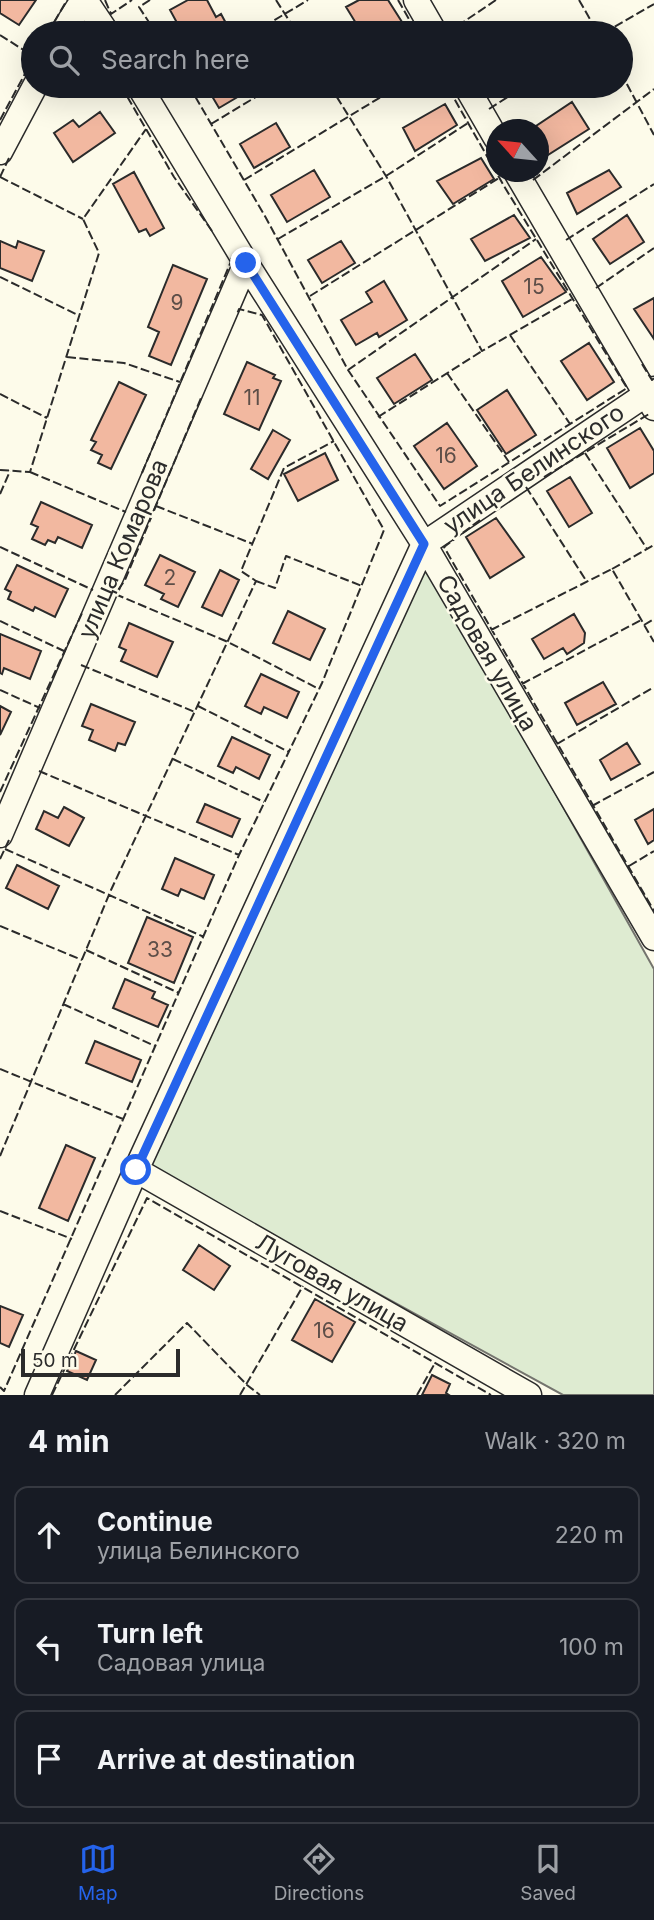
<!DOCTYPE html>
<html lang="en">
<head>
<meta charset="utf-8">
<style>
  body { margin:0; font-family:Inter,sans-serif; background:#20242c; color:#f1f3f6 }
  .compass { position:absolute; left:486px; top:119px; width:63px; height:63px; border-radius:50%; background:#171b24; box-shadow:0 7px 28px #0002; rotate:297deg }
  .scale { position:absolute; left:21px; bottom:18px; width:159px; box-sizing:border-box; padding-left:7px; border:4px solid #2b2b2b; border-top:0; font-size:19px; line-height:24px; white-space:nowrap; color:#2b2b2b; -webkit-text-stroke:5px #fdfbea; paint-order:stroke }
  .stop { position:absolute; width:21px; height:21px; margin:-16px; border:5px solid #2563eb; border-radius:50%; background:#fff }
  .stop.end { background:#2563eb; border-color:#fff; box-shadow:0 2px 7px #0008 }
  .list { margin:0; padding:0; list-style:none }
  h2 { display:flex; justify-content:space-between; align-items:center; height:91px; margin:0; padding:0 28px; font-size:30px }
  h2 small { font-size:23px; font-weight:400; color:#9ea1a6 }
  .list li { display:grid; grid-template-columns:46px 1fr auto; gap:21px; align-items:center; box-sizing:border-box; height:98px; margin:0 14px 14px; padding:0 14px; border:2px solid #363941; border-radius:14px }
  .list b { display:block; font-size:26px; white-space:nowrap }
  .list p { margin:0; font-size:23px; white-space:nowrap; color:#9ea1a6 }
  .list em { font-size:23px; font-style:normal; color:#9ea1a6 }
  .icon { flex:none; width:38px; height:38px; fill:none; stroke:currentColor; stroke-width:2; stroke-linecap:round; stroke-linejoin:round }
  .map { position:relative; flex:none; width:654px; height:1395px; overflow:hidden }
  .search { position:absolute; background:#171b24; box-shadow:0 7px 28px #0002; left:21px; right:21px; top:21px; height:77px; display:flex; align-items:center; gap:18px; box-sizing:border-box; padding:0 24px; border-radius:38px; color:#9ea1a6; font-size:26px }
  .sheet { height:427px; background:#171b24 }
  nav { display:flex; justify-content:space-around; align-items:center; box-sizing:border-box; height:98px; border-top:2px solid #363941; background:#171b24; font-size:19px; color:#9ea1a6 }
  nav a { display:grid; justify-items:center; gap:4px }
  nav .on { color:#2563eb }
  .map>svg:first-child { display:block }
  .green { fill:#deebd1; stroke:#74746e; stroke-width:2 }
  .building { fill:#f2b8a0; stroke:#2b2b2b; stroke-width:2 }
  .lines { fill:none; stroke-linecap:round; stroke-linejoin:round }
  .minor-casing { stroke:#2b2b2b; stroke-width:27 }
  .minor { stroke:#fdfbea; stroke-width:24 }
  .fence { stroke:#2b2b2b; stroke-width:2; stroke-dasharray:9 3.5; stroke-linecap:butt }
  .route { stroke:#2563eb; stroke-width:9 }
  .labels { text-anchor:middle; stroke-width:5; stroke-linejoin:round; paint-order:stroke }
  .number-label { font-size:21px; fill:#5d4e48 }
  .street-label { font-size:24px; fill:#2b2b2b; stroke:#fdfbea }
</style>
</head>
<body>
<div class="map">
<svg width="654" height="1395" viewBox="0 0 654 1395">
  <rect width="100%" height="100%" fill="#fdfbea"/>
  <path class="green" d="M425 561 654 969V1395H563L149 1168Z"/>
  <path class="building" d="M0 0H36L19 25 0 13Z
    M188 0H207L216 17 221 14 228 27 218 33H179L182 32 170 10Z
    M359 0H388L409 33H362L346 7Z
    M206 86H256L219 108Z
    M572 102 589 129 540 160 538 130H530Z
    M445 104 457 125 415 151 403 128Z
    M100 112 115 133 73 162 54 133 73 120 79 127Z
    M276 123 290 147 254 168 240 144Z
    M481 158 494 179 453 204 437 181Z
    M314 170 330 197 287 222 271 195Z
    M609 170 621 187 577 214 567 193Z
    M134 172 164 228 150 236 146 229 139 232 113 184Z
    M514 215 530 238 485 261 471 239Z
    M627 215 644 242 610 264 593 239Z
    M0 241 16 248 18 241 44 251 32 281 0 268Z
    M341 241 355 263 322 283 308 260Z
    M541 257 566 292 523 317 502 281Z
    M173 265 207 279 171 365 149 356 159 332 148 327Z
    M384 281 407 320 379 337 377 333 356 345 341 320 372 302 366 292Z
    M654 298V339L634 309Z
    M589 343 614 382 587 400 561 361Z
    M415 354 432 380 394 404 377 378Z
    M247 362 275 375 273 378 281 381 259 430 224 414Z
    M119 382 146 395 111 469 98 463 102 455 91 450 96 442 91 440Z
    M507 390 536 435 506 454 477 410Z
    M447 423 477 466 444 489 414 446Z
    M447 423 477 466 444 489 414 446Z
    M640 428 654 451V473L630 488 607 448Z
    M273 430 290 440 268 479 251 469Z
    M325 453 338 480 298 501 284 474Z
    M570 477 592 513 569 527 547 491Z
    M41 502 92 525 82 548 58 537 55 543 48 540 45 545 32 539 38 527 31 524Z
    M496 518 524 557 490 578 466 537Z
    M160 555 195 572 178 607 161 599 164 594 145 585Z
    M17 565 68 589 55 617 35 607 33 611 8 599 11 592 5 589Z
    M220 570 239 580 222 616 202 607Z
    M288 611 325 629 310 660 273 643Z
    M574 614 585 633 584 643 567 654 563 648 544 659 532 639Z
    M129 623 173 642 157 677 121 661 126 650 119 647Z
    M0 634 41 651 30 679 4 668 2 674 0 673Z
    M261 674 299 692 287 718 264 707 261 714 245 706Z
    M603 682 616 704 577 725 565 703Z
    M91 704 135 722 125 745 118 743 115 751 89 740 93 730 82 726Z
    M0 706 11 712 0 735Z
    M232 737 270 755 259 779 236 767 233 773 218 766Z
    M627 743 640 764 611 780 600 760Z
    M205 804 240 819 232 837 197 822Z
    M64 807 84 818 69 846 36 829 44 811 58 818Z
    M654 809V840L648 844 635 820Z
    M175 858 214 875 204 899 181 889 178 896 162 889Z
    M17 865 59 886 48 909 6 888Z
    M147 917 193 937 174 983 128 963Z
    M125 979 155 992 152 998 168 1005 158 1027 113 1008Z
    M95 1041 141 1060 132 1082 86 1063Z
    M66 1145 95 1158 68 1221 39 1208Z
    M199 1245 230 1266 214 1290 183 1270Z
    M315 1299 355 1322 332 1362 292 1340Z
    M0 1306 23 1315 9 1347 0 1343Z
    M76 1351 96 1360 87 1380 67 1371Z
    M432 1375 450 1384 446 1393 449 1395H422Z"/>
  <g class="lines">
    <defs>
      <path id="minor" d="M85 0 107 33
        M416 0 435 33
        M62 33 83 0
        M139 86 246 263 424 544 654 938
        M466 86 496 138
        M0 152 35 86
        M516 172 654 408
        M0 835 246 263
        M136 1170 529 1395
        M37 1395 136 1170 424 544 654 389"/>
    </defs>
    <use href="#minor" class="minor-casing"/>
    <use href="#minor" class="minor"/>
    <path class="fence" d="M105 0 111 14 132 0
      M150 0 139 7 156 33
      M276 0 297 33
      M398 0 417 33
      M579 0 598 33
      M48 33 67 0
      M253 33 308 0
      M447 33 496 0
      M604 33 654 4
      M0 35 33 56
      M621 73 654 135
      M121 86 174 177 212 231
      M189 86 266 218 348 370 440 506 627 388 504 186 447 86
      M330 86 386 176 482 351 572 299
      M489 109 525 86
      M0 120 33 59
      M211 124 274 86
      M0 177 9 158
      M0 177 83 219
      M244 180 399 86
      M533 180 654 89
      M278 239 386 176 468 123
      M566 240 654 184
      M0 277 80 316
      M596 288 654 248
      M310 296 499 178
      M510 335 570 424
      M67 357 124 363 180 382
      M642 364 652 380 654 378
      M348 370 536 239
      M447 373 509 462
      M0 394 47 418
      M378 417 482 351
      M585 453 647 549
      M0 470 30 472 99 253 83 219 146 129
      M30 472 126 512
      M142 473 232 259 230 257
      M544 477 649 414
      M526 487 587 582
      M0 494 10 471
      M156 506 253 544
      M480 520 444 547 654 911
      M0 547 93 590
      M612 569 654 545
      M256 581 275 588 286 556 362 586
      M118 590 125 580 201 398
      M115 594 228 642 319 689
      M0 621 64 651
      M644 625 654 619
      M491 630 612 569 654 642
      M81 665 195 712
      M522 684 641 620
      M0 690 40 708
      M198 706 289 752
      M557 744 654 687
      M173 759 264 802
      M39 771 239 855
      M0 792 83 611
      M592 806 654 772
      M5 849 204 937
      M0 859 9 840
      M629 866 654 851
      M0 926 82 960
      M86 950 179 993
      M63 1004 155 1046
      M0 1069 123 1119
      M0 1156 111 890 256 581 241 571 284 468 334 441
      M0 1211 72 1239
      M0 1387 4 1391 239 855 322 683 384 530 262 315 239 309 237 314
      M52 1395 147 1198 491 1395
      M115 1395 187 1323 247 1385 260 1395
      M240 1395 303 1286
      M417 1395 435 1363"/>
  </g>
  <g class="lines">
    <path class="route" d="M136 1170 424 544 246 263"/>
  </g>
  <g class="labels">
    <g class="number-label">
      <text x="534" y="294">15</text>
      <text x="177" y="310">9</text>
      <text x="252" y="405">11</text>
      <text x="446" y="463">16</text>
      <text x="170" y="585">2</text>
      <text x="160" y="957">33</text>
      <text x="324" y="1338">16</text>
    </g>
    <g class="street-label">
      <text transform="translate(534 469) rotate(-34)" y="8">улица Белинского</text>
      <text transform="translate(123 549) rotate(-67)" y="8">улица Комарова</text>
      <text transform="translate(487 653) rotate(60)" y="8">Садовая улица</text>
      <text transform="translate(332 1283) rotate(30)" y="8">Луговая улица</text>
    </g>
  </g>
</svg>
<svg class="compass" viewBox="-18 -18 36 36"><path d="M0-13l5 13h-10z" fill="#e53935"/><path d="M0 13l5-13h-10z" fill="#9ea1a6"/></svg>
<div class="scale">50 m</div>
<div class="stop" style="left:136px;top:1170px"></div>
<div class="stop end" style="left:246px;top:263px"></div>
<div class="search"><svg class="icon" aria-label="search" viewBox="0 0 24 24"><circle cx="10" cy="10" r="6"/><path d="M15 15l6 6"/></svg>Search here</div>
</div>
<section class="sheet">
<h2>4 min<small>Walk · 320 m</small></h2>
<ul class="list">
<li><svg class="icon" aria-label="ahead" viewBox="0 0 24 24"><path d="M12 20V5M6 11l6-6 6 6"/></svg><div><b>Continue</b><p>улица Белинского</p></div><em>220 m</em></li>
<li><svg class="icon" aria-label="left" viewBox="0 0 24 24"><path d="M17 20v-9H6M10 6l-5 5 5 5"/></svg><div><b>Turn left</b><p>Садовая улица</p></div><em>100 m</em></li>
<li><svg class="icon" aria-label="arrive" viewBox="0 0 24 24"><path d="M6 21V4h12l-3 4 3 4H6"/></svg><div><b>Arrive at destination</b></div></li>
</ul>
</section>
<nav>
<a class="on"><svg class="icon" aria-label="map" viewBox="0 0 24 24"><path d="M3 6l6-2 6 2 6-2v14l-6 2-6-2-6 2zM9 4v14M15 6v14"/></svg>Map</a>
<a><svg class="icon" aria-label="directions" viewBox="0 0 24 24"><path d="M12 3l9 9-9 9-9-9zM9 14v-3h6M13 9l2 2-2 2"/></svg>Directions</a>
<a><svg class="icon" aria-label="saved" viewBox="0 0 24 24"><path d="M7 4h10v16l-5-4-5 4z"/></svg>Saved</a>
</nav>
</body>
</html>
